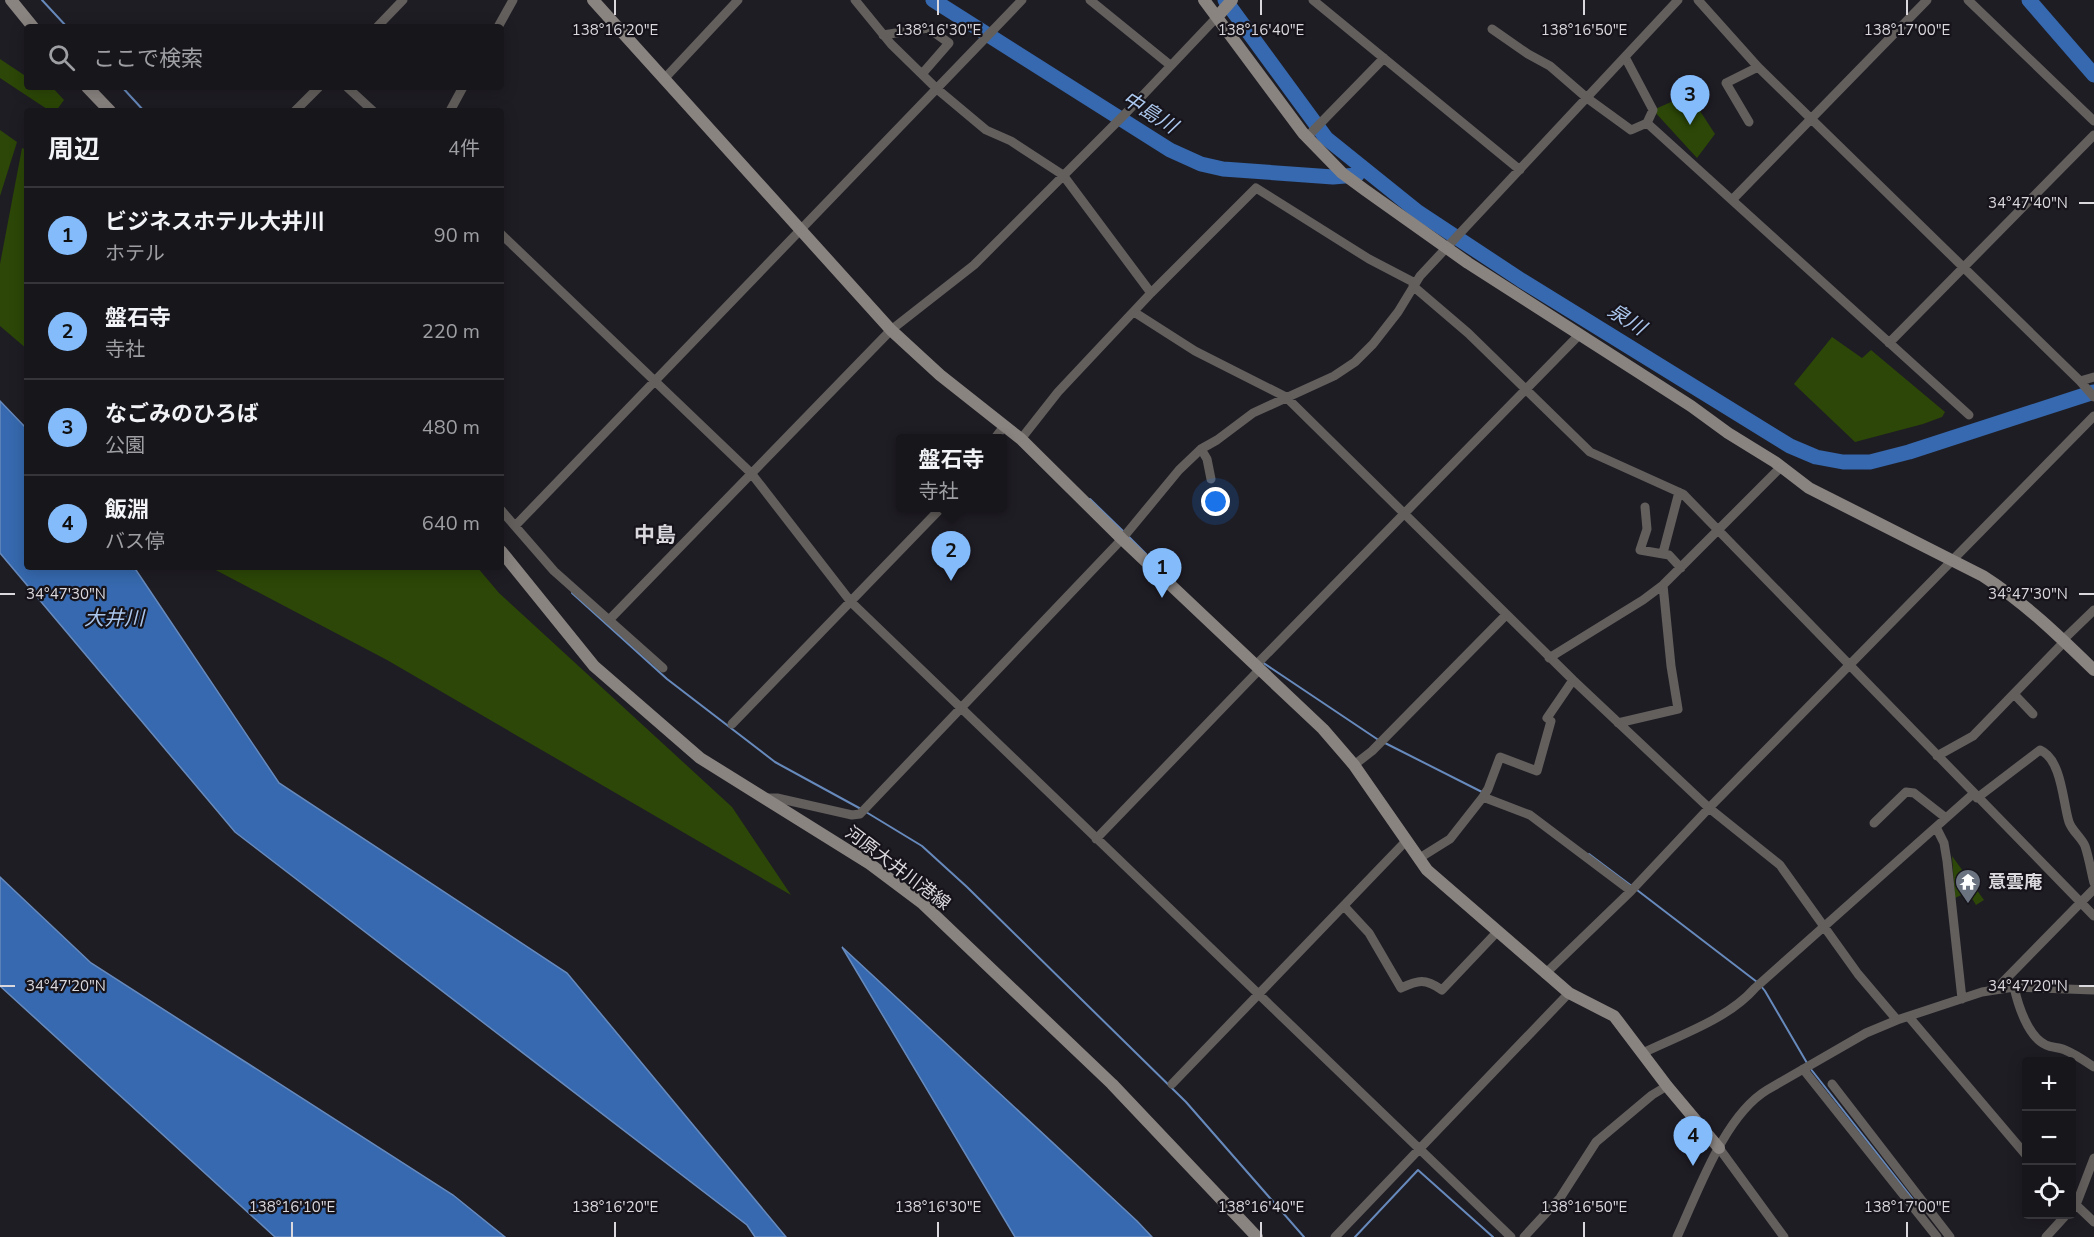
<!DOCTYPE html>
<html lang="ja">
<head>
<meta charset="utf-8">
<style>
  body { margin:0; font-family:"Nunito Sans","Noto Sans JP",sans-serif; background:#242328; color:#f1f3f6 }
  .controls { position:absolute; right:18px; bottom:18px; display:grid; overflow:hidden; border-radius:6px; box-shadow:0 3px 15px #0003 }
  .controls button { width:54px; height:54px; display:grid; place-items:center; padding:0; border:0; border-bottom:2px solid #36353a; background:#17161b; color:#f1f3f6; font:30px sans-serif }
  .you { position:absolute; left:1216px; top:502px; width:21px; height:21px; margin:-15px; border:4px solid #fff; border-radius:50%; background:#1a73e8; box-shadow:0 0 0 9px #1a73e833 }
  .badge { display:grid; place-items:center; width:39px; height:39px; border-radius:50%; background:#84bbfb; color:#111; font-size:20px; font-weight:700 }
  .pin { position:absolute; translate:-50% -50px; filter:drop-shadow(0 2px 3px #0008) }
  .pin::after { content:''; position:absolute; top:32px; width:21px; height:18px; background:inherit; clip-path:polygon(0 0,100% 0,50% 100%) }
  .popup { position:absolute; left:896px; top:434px; width:111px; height:78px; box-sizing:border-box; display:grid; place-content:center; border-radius:6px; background:#17161b; filter:drop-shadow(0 2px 4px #0005); font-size:20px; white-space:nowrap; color:#9e9fa3 }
  .popup b { font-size:22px; color:#f1f3f6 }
  .popup::after { content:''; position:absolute; left:50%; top:100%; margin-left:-12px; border:12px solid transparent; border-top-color:#17161b }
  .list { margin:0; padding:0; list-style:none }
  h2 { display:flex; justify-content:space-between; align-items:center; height:78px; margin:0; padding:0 24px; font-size:26px }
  h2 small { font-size:20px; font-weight:400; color:#9e9fa3 }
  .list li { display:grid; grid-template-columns:39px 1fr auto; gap:18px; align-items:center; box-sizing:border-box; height:96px; padding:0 24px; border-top:2px solid #36353a }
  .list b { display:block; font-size:22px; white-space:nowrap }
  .list p { margin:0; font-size:20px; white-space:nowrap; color:#9e9fa3 }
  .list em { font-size:20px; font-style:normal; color:#9e9fa3 }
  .icon { flex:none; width:33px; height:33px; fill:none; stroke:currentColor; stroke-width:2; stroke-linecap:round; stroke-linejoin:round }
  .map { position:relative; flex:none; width:2094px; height:1237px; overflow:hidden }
  .search { position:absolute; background:#17161b; box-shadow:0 3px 15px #0003; left:24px; top:24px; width:480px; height:66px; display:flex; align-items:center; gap:15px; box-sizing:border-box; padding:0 21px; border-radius:6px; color:#9e9fa3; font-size:22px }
  .panel { position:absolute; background:#17161b; box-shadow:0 3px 15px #0003; left:24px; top:108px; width:480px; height:462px; border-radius:6px }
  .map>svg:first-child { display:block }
  .green { fill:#2c4707 }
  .water { fill:#3669af; stroke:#678abd; stroke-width:1.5 }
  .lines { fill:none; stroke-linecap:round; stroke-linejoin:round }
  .stream { stroke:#678abd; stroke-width:2 }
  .river { stroke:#3669af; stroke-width:15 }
  .street { stroke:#635f5d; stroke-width:9 }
  .secondary { stroke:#8a8481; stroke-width:12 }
  .ticks { fill:none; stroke:#dad8dd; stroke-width:2 }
  .labels { text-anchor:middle; stroke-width:4.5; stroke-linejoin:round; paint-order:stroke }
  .street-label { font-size:18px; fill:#dad8dd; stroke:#16141a }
  .poi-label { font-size:18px; font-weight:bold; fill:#dad8dd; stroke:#16141a; text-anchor:start }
  .water-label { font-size:20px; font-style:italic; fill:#abc6ec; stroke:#16141a }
  .quarter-label { font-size:21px; font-weight:bold; fill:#dad8dd; stroke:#16141a }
  .ticks-label { font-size:15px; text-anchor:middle; fill:#dad8dd; stroke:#16141a; stroke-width:4.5; stroke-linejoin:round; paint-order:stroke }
</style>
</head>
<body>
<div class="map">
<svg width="2094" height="1237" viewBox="0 0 2094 1237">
  <rect width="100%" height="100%" fill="#1f1d24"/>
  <path class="green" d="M0 59 27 77V87H52L64 100 56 111H50L0 78Z
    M1689 94 1715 134 1697 158 1653 110Z
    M0 130 17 142 0 196Z
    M22 148 27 150V349L0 326V264Z
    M1832 337 1862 358 1871 350 1945 412 1942 417 1923 424 1855 442 1794 384Z
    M210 567H477L499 593 732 807 791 895 387 660Z
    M1952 856 1984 900 1976 905 1968 892 1955 898Z"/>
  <path class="water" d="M0 401 27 429V567H134L279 783 567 973 786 1237H755L747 1225 235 832 0 553Z
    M0 877 91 963 453 1195 505 1237H275L0 986Z
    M842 947 1137 1221 1152 1237H1015Z"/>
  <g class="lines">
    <path class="stream" d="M42 0 67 27
      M122 87 144 111
      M1090 499 1125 533
      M1129 537 1146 554
      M572 593 667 679 775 762 861 809
      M1262 662 1380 741
      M1385 743 1482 792
      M866 812 922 846 967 887 1186 1102 1304 1237
      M1589 854 1633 887
      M1637 890 1757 982
      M1761 986 1765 991 1807 1063
      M1810 1068 1919 1207
      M1355 1237 1418 1170 1493 1237"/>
    <path class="river" d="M933 0 1170 150 1201 164 1223 169 1333 177 1357 175
      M1225 0 1326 138 1418 212 1521 280 1790 446 1816 457 1843 462H1870L1909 452 2094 392
      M2029 0 2094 75"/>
    <path class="street" d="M855 0 891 44 937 89 986 130 1011 141 1063 175 1151 293 1058 392 1021 439
      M1090 0 1170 65
      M1313 0 1520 170
      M1698 0 1758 67 2080 381 2094 397
      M1968 0 2094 121
      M377 27 403 0
      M498 27 513 0
      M1492 29 1528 54 1550 66 1587 98 1631 130 1647 123 1969 415
      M883 35 928 28 949 43 922 74
      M1625 57 1653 110 1647 123
      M665 78 738 0
      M347 87 373 111
      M295 111 319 87
      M450 111 463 87
      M1749 122 1726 83 1758 67
      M1307 137 1384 58
      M1732 200 1927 0
      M501 234 751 473 851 602 1511 1237
      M1413 286 1468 333 1590 452 1683 494 2094 916
      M1151 293 1256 188 1369 259 1415 283
      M1134 312 1195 351 1286 397 1573 680 1709 808 1780 865 1858 974 1897 1020
      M1889 343 2094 135
      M2080 381 2094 377
      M995 438 1005 425
      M1201 449 1207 459 1211 479
      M1645 507 1647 529 1640 550 1669 555 1681 568
      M501 510 554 571 663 668
      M515 526 1022 0
      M1663 553 1679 492
      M609 620 891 330 974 265 1127 112 1217 17
      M2063 640 2094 610
      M1549 658 1643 600 1663 585 1780 468
      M1256 665 1580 334
      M2014 694 2033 714
      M1618 723 1678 709 1671 666 1663 585
      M732 724 941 508
      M1937 756 1973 736 2064 642
      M1354 765 1372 751 1506 615
      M1483 797 1488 789 1500 757 1537 771 1551 721 1547 718 1573 680
      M765 798H777L852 815 860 814 1122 539 1179 470 1201 449 1217 440 1253 413 1334 376 1355 362 1373 344 1398 312 1420 276 1678 0
      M1977 798 2040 750C2062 759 2063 804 2069 822 2072 831 2081 837 2085 846 2089 858 2091 871 2094 883
      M1874 823 1906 792 1914 793 1946 818
      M1936 827 1944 843 1947 861 1962 999
      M1096 839 1260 669
      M1418 859 1450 839 1483 797 1530 815 1631 891
      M1344 906 1369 933 1401 988C1418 980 1425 978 1442 990L1497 932
      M1545 974 1631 891 1709 808 2094 416
      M2014 987C2018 1005 2028 1037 2046 1045 2052 1048 2059 1047 2065 1050 2075 1054 2085 1061 2094 1067
      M1997 988 2094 889
      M1909 1017 2026 1155
      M1643 1053C1680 1035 1728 1019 1755 988L1973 794
      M1803 1069 1937 1237
      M1172 1084 1406 841
      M1832 1084 1950 1237
      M1719 1148 1784 1237
      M2072 1201 2094 1222
      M2072 1210 2076 1205 2094 1158
      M1335 1237 1569 993
      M1524 1237 1560 1198 1596 1142 1652 1095 1667 1086
      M1677 1237C1698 1192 1724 1116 1767 1090L1866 1033 1897 1020 1982 992 2014 987 2094 990
      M2046 1237 2067 1214"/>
    <path class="secondary" d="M11 0 33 27
      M593 0 891 330 940 375 1021 439 1122 539 1323 729 1354 765 1427 870 1569 993 1614 1016 1667 1086 1719 1148
      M1204 0 1303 133 1342 173 1365 190 1468 263 1691 406 1728 433 1775 462 1809 488 1983 576C2025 603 2058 635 2094 670
      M1217 17 1232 0
      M87 87 110 111
      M501 551 594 666 700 758 870 864 922 903 1112 1084 1257 1237"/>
  </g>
  <path class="ticks" d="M615 0V15M938 0V15M1261 0V15M1584 0V15M1907 0V15M2079 203H2094M0 594H15M2079 594H2094M0 986H15M2079 986H2094M292 1222V1237M615 1222V1237M938 1222V1237M1261 1222V1237M1584 1222V1237M1907 1222V1237"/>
  <defs>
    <symbol id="temple-pin" viewBox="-11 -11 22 30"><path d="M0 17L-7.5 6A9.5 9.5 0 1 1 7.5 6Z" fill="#6b7280" stroke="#16141a"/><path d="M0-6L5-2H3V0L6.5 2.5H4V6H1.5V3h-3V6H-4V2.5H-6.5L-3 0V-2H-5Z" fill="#fff"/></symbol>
  </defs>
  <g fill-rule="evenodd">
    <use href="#temple-pin" x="1953" y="867" width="30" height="40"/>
  </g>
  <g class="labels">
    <g class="street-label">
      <text transform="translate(898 868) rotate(37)" y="6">河原大井川港線</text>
    </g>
    <g class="poi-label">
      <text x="1988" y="888">意雲庵</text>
    </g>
    <g class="water-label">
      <text transform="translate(1150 112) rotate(32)" y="7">中島川</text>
      <text transform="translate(1627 319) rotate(32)" y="7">泉川</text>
      <text x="114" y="625">大井川</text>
    </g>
    <g class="quarter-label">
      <text x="655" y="542">中島</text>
    </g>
  </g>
  <g class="ticks-label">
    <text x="615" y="35">138°16'20"E</text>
    <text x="938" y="35">138°16'30"E</text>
    <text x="1261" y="35">138°16'40"E</text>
    <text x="1584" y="35">138°16'50"E</text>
    <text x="1907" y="35">138°17'00"E</text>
    <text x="2028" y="208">34°47'40"N</text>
    <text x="66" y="599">34°47'30"N</text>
    <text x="2028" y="599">34°47'30"N</text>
    <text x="66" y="991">34°47'20"N</text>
    <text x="2028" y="991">34°47'20"N</text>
    <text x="292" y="1212">138°16'10"E</text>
    <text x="615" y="1212">138°16'20"E</text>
    <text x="938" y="1212">138°16'30"E</text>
    <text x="1261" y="1212">138°16'40"E</text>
    <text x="1584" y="1212">138°16'50"E</text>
    <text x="1907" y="1212">138°17'00"E</text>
  </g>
</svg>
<div class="controls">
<button>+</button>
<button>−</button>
<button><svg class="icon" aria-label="locate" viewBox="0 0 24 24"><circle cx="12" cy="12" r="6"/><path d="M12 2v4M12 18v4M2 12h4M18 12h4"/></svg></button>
</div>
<div class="you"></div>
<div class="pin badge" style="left:1162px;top:598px">1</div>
<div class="pin badge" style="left:951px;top:581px">2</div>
<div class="popup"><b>盤石寺</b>寺社</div>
<div class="pin badge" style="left:1690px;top:125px">3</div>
<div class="pin badge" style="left:1693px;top:1166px">4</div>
<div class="search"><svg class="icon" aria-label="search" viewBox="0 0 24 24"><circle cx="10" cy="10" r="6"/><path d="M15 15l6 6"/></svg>ここで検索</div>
<section class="panel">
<h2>周辺<small>4件</small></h2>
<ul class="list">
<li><span class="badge">1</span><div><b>ビジネスホテル大井川</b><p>ホテル</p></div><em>90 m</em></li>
<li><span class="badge">2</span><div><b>盤石寺</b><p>寺社</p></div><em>220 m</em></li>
<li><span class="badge">3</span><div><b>なごみのひろば</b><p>公園</p></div><em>480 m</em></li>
<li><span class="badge">4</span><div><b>飯淵</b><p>バス停</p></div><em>640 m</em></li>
</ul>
</section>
</div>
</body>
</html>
